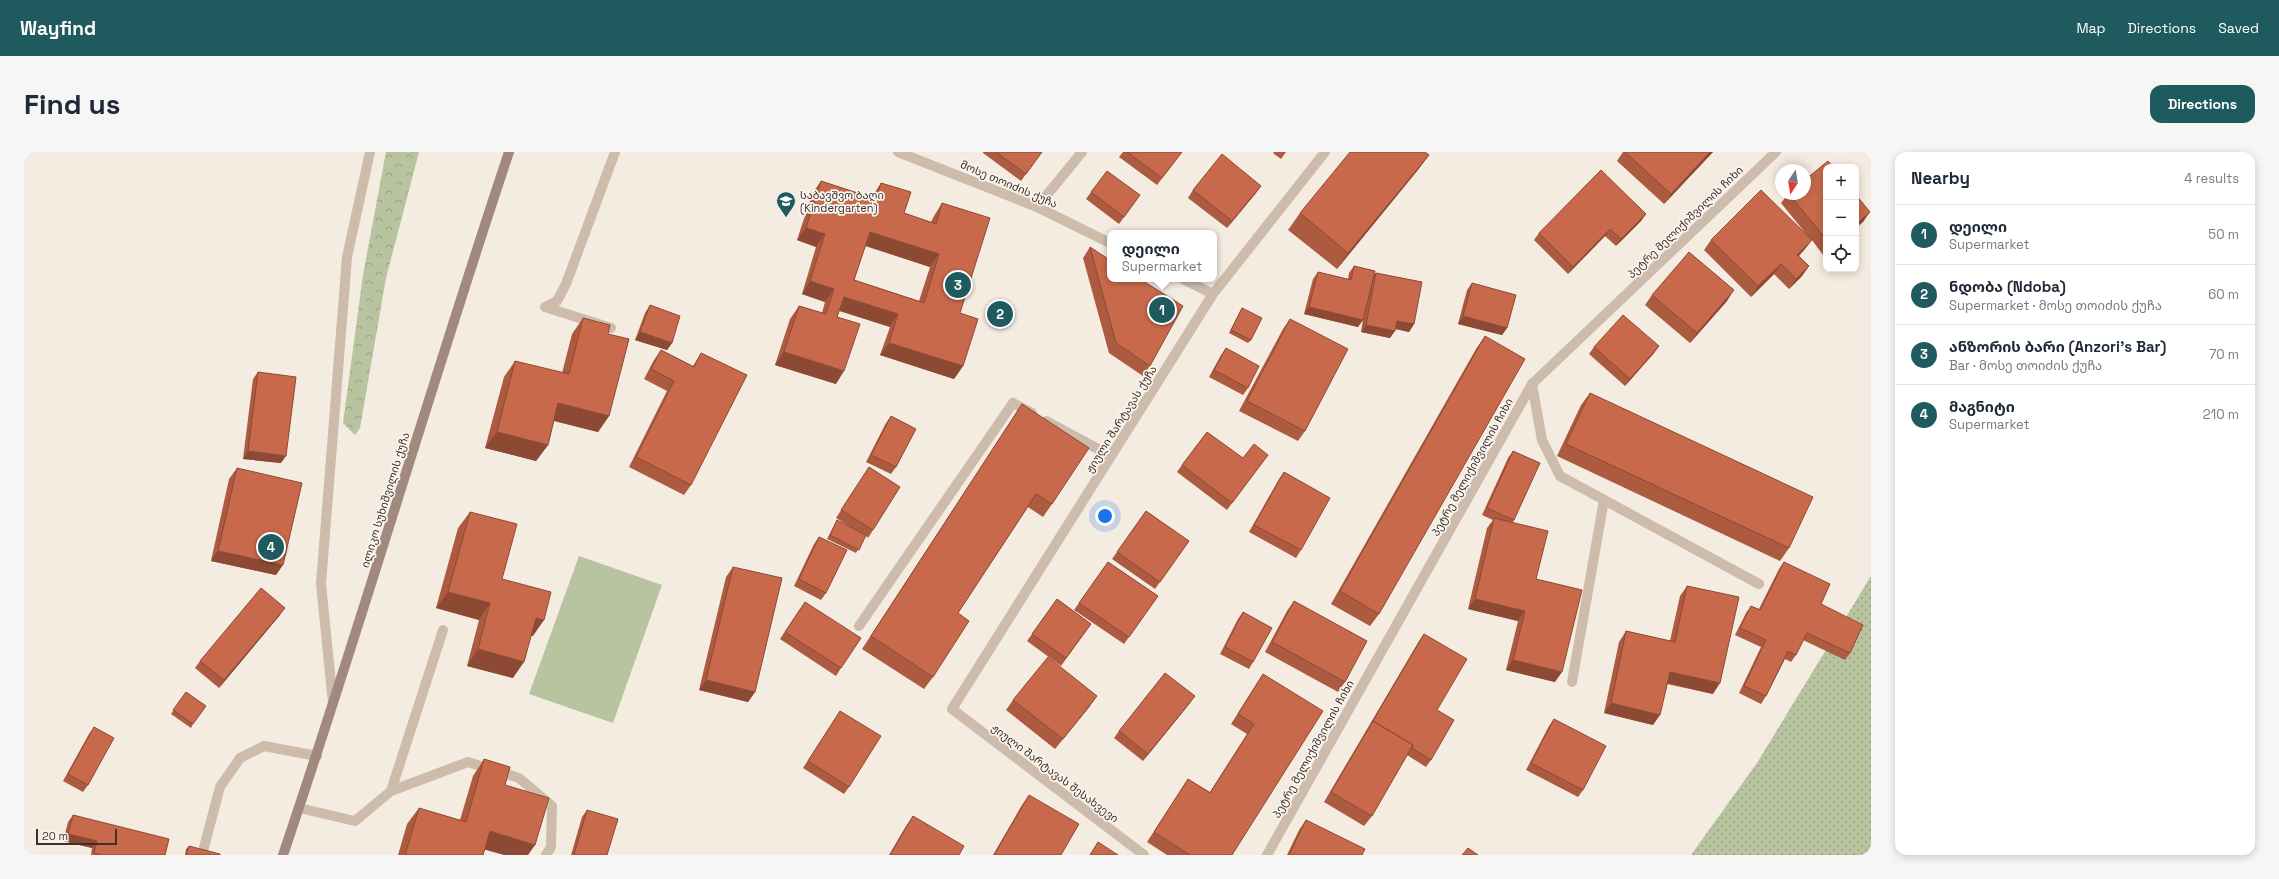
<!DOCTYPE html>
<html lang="en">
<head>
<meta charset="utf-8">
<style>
  body { margin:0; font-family:"Space Grotesk","Noto Sans Georgian",sans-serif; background:#f6f6f7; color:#1f2937 }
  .controls { position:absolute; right:12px; top:12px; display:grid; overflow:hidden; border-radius:8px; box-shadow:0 2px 10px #0003 }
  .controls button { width:36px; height:36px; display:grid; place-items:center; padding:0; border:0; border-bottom:1px solid #e0e1e3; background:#fff; color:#1f2937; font:20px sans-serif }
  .compass { position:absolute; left:1751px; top:12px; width:36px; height:36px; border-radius:50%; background:#fff; box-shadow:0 2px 10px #0003; rotate:192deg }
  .scale { position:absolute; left:12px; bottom:10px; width:81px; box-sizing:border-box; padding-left:4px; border:2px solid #3b302b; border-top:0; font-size:11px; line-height:14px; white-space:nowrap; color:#3b302b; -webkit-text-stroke:3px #fbf5ee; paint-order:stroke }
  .you { position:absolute; left:1081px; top:364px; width:14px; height:14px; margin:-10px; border:3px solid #fff; border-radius:50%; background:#1a73e8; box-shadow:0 0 0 6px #1a73e833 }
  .badge { display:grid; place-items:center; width:26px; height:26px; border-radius:50%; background:#1f5a5e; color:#fff; font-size:13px; font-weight:700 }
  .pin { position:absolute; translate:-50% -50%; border:2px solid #fff; box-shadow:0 1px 4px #0006 }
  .popup { position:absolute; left:1083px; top:78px; width:110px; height:52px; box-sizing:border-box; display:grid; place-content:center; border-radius:8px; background:#fff; filter:drop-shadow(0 1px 3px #0005); font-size:13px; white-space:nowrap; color:#747a83 }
  .popup b { font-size:15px; color:#1f2937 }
  .popup::after { content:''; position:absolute; left:50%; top:100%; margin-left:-8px; border:8px solid transparent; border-top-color:#fff }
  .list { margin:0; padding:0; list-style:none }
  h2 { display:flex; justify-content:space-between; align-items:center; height:52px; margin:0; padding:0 16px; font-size:17px }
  h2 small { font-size:13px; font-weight:400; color:#747a83 }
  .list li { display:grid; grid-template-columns:26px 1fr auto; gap:12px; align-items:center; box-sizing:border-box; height:60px; padding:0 16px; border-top:1px solid #e0e1e3 }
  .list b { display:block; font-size:15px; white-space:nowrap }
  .list p { margin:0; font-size:13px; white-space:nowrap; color:#747a83 }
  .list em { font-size:13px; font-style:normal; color:#747a83 }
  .icon { flex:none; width:22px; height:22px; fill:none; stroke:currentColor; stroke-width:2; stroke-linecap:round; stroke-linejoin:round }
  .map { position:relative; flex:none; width:1847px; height:703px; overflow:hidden; border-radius:12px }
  header { display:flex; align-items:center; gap:24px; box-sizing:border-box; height:56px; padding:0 20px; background:#1f5a5e; color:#fff }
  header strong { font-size:19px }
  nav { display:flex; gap:22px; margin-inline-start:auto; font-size:14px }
  .intro { display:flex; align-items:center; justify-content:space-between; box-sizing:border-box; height:96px; padding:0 24px }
  h1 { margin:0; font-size:28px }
  .button { padding:10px 18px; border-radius:12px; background:#1f5a5e; color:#fff; font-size:14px; font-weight:700 }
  main { display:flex; gap:24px; padding:0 24px }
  aside { flex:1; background:#fff; border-radius:12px; box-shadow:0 2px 10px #0003 }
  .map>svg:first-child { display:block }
  .grass { fill:url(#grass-dots) }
  .park { fill:url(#park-crowns) }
  .pitch { fill:#b8c4a0 }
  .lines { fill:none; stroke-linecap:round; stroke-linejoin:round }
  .service { stroke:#cdbbac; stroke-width:10 }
  .minor { stroke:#cdbbac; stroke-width:10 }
  .tertiary { stroke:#cdbbac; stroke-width:10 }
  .secondary { stroke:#a18a7d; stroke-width:10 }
  .wall { fill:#ac5a40; fill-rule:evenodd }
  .shaded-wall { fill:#8c4a34 }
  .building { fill:#c8694b; stroke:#8c4a34; fill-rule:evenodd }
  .labels { text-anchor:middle; stroke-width:3.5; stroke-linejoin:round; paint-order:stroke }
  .street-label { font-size:11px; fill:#3b302b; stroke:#fbf5ee }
  .poi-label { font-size:11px; fill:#3b302b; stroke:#fbf5ee; text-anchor:start }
</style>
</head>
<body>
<header>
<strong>Wayfind</strong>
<nav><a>Map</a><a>Directions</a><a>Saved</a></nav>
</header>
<div class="intro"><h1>Find us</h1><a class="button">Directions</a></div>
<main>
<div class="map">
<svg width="1847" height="703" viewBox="0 0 1847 703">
  <defs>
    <pattern id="grass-dots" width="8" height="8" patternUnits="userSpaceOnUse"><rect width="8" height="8" fill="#b8c4a0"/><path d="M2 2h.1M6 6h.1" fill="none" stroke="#97a083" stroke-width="1.8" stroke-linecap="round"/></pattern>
    <pattern id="park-crowns" width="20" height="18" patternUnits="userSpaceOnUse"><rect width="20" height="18" fill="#b8c4a0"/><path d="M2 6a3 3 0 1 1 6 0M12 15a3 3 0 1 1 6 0" fill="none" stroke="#97a083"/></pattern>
  </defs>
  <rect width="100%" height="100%" fill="#f4ebe1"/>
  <path class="grass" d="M1847 424V703H1667L1733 611Z"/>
  <path class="park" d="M362 0H395L362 126 336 276 331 283 319 271 339 123Z"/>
  <path class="pitch" d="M555 404 638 433 589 571 505 542Z"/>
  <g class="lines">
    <path class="service" d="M587 176 521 155 533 149 542 132 591 0
      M1508 232 1518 288 1536 324 1735 432
      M1022 269 1087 304
      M835 474 989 251 1008 261
      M1548 530 1580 348
      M367 639 419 478
      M275 656 331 669 367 639 444 610 495 626 528 654 527 695 522 703
      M178 703 196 635 216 606 240 594 293 604"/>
    <path class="minor" d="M1013 55 1086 91
      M1159 127 1189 142
      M309 551 297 432 323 105 346 0
      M1120 703 928 557 1189 142 1301 0
      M1243 703 1508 232 1752 0"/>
    <path class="tertiary" d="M874 0 1013 55 1058 0"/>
    <path class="secondary" d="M259 703C338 470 407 233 485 0"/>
  </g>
  <path class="wall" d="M959 0H1018L997 29 959 1Z
    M1099 0H1158L1133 33 1095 5Z
    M1249 0H1262L1257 7 1250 2Z
    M1599 0H1689L1640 52 1593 9Z
    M1405 3 1393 19 1313 117 1264 78 1276 61Z
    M1802 15V101L1799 103 1788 88 1780 98 1775 104 1785 114 1778 124 1765 137 1750 122 1727 145 1680 98 1687 88H1787L1757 51 1764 42H1781Z
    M797 29 848 46 849 43 857 31 880 61 907 70 910 64 918 51 936 161 939 214 930 227 856 203 866 175 815 159 813 165 812 232 751 213 766 167 775 154 798 161 801 150 778 142 792 95 773 88 788 42ZM841 94 906 115 895 149 830 128Z
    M1169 38 1232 41 1203 76 1164 46Z
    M1067 40 1116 43 1095 72 1062 47Z
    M1622 62 1617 69 1592 94 1581 84 1544 122 1510 88 1515 81Z
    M1066 95 1126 214 1119 224 1085 201 1059 106Z
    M1330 114 1351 122 1352 121 1390 172 1385 180 1371 177 1366 186 1337 180 1339 167 1334 175 1280 162 1289 127 1294 120 1324 127 1325 121Z
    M1448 131 1483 176 1478 183 1434 172 1443 138Z
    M1628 143 1703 149 1666 191 1621 153Z
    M626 153 648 191 643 198 611 188 621 161Z
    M1218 156 1227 188 1224 191 1205 181 1216 160Z
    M559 166 584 182 585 264 574 280 530 269 524 293 512 309 461 296 480 225 491 209 538 221 548 182Z
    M1266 167 1281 279 1274 289 1215 259 1259 177Z
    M1461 184 1355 462 1346 474 1307 452 1452 197Z
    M1635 194 1630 201 1601 234 1565 202 1570 195Z
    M1202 196 1224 236 1219 243 1185 225 1197 203Z
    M637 198 669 214 677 201 667 333 660 343 605 315 643 239 620 227 630 208Z
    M234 220 257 311 219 307 229 227Z
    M1566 241 1765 396 1756 409 1533 304 1557 253Z
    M998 252 1028 352 1019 365 1004 355 934 461 909 525 900 537 838 497Z
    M867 264 872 315 867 322 842 310 862 271Z
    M1489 299 1490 368 1489 370 1512 427 1531 530 1482 518 1494 469 1444 457 1463 376 1469 368 1458 363 1484 306Z
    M1244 303 1203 358 1153 320 1158 313Z
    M845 315 849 378 844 386 842 384 832 401 803 387 813 368 830 377 812 366Z
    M213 316 252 423 187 409 205 327Z
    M1260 320 1277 398 1272 406 1225 380 1255 327Z
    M1122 359 1165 389 1131 437 1088 407Z
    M446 360 478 427 509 484H507L489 526 443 514 455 468 412 456 434 376Z
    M795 385 802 441 797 448 770 434 790 392Z
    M1084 410 1134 444 1100 492 1050 458Z
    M1760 410 1797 452 1826 501 1821 508 1779 488 1772 503 1767 510 1761 507 1742 544 1737 552 1715 541 1737 495 1711 483 1722 461 1727 454 1735 457 1755 417Z
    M709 415 731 540 724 550 675 538 702 425Z
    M1663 434 1689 542 1643 532 1629 573 1580 561 1595 490 1602 479 1646 489 1656 444Z
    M1033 447 1067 472 1037 514 1003 489Z
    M1270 449 1321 530 1314 540 1241 500 1263 459Z
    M776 457 817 516 812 524 756 487Z
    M1219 460 1229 510 1225 517 1196 502 1214 467Z
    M256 463 195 536 171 516 176 509Z
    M1400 482 1413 558 1407 608 1402 615 1383 603 1348 664 1340 674 1300 650 1395 489Z
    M1239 522 1208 703H1143L1123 690 1164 627 1186 640 1223 582 1207 572Z
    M162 540 169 572 167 576 147 562Z
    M989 548 1066 554 1031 597 982 558Z
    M1166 551 1119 609 1090 586 1095 579Z
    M816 559 825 635 820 642 779 616Z
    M1530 567 1559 638 1554 645 1502 618 1525 574Z
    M70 575 64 633 59 640 39 629 65 582Z
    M460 607 459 703H374L383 672 395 656 436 668 449 624Z
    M1005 643 1037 703H969L998 653Z
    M563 658 583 703H547L558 665Z
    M49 663 141 703H67L68 696 39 689 44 670Z
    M889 664 935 703H865L882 674Z
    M1282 668 1338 703H1263L1275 678Z
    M165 694 196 703H161L162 697Z"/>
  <path class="shaded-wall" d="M1686 0H1689L1640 52 1647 42Z
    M1405 3 1393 19 1313 117 1324 101Z
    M1237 34 1232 41 1203 76 1208 69Z
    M1846 60 1839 70 1832 76V72Z
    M1622 62 1617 69 1592 94 1597 87Z
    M782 76 801 82 792 95 773 88Z
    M1586 77 1581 84 1544 122 1549 115Z
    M846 80 915 102 906 115 837 92Z
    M1788 88 1780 98 1766 113 1773 103Z
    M1757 112 1750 122 1727 145 1734 134Z
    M1785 114 1778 124 1765 137 1772 127Z
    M786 129 810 137 801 150 778 142Z
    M1710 138 1703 149 1666 191 1673 181Z
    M820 145 874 162 866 175 811 157Z
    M1285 155 1339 168 1334 175 1280 162Z
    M1439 164 1483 176 1478 183 1434 172Z
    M1373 169 1390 172 1385 180 1368 176Z
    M1342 173 1371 179 1366 186 1337 180Z
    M616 180 648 191 643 198 611 188Z
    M865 191 939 214 930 227 856 203Z
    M1635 194 1630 201 1601 234 1606 227Z
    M760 200 820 219 812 232 751 213Z
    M534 251 585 264 574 280 523 267Z
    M473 280 524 293 512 309 461 296Z
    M224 299 262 304 257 311 219 307Z
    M194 399 259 413 252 423 187 409Z
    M424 440 466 451 455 468 412 456Z
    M1451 447 1501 459 1494 469 1444 457Z
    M261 456 256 463 195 536 200 528Z
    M512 466 520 468 509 484 501 482Z
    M454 497 500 510 489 526 443 514Z
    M1489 508 1538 520 1531 530 1482 518Z
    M1646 520 1696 531 1689 542 1639 530Z
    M682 528 731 540 724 550 675 538Z
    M1073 544 1066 554 1031 597 1039 587Z
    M1171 544 1166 551 1119 609 1124 602Z
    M1587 551 1636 563 1629 573 1580 561Z
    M466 679 511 693 504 703H480L455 696Z
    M44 682 73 689 68 696 39 689Z"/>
  <path class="building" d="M972 0H1018L1002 22Z
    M1103 0H1158L1138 26Z
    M1326 0H1401L1405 3 1324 101 1276 61Z
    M1601 0H1686L1647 42Z
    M1198 2 1237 34 1208 69 1169 38Z
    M1804 9 1809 15H1802V87L1765 42H1781V28Z
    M1577 18 1622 62 1597 87 1586 77 1549 115 1515 81Z
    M1083 19 1116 43 1100 65 1067 40Z
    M797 29 852 47 857 31 887 40 880 61 912 72 918 51 966 66 936 161 954 167 939 214 865 191 874 162 820 145 813 165 836 172 820 219 760 200 775 154 802 162 810 137 786 129 801 82 782 76ZM846 80 915 102 900 151 830 128Z
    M1737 38 1788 88 1773 103 1785 114 1772 127 1757 112 1734 134 1687 88Z
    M1832 43 1846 60 1832 72Z
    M1066 95 1086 108V127H1116L1159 154 1126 214 1092 191Z
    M1665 100 1710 138 1673 181 1628 143Z
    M1330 114 1351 119 1339 168 1285 155 1294 120 1327 128Z
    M1352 121 1398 130 1390 172 1373 169 1371 179 1342 173Z
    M1448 131 1492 143 1483 176 1439 164Z
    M626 153 656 164 648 191 616 180Z
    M1218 156 1238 166 1227 188 1207 178Z
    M1599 163 1635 194 1606 227 1570 195Z
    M559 166 586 173 584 182 605 187 585 264 534 251 524 293 473 280 491 209 545 222Z
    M1266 167 1324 197 1281 279 1223 249Z
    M1461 184 1501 207 1355 462 1316 439Z
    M1202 196 1235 214 1224 236 1190 218Z
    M637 198 670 215 677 201 723 223 667 333 612 305 650 229 627 217Z
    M234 220 272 225 262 304 224 299Z
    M1566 241 1789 345 1765 396 1542 292Z
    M998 252 1065 296 1028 352 1012 342 934 461 945 469 909 525 847 484Z
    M867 264 892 277 872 315 847 303Z
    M1183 280 1219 306 1230 292 1244 303 1208 351 1158 313Z
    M1489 299 1516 311 1490 368 1463 356Z
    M845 315 876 335 849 378 817 358Z
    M213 316 278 331 259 413 194 399Z
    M1260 320 1306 346 1277 398 1230 373Z
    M1122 359 1165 389 1136 430 1093 400Z
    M446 360 493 372 478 427 527 440 520 468 512 466 500 510 454 497 466 451 424 440Z
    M1470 366 1524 379 1512 427 1558 438 1538 520 1489 508 1501 459 1451 447Z
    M813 368 842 383 835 398 806 383Z
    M795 385 823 398 802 441 775 427Z
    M1084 410 1134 444 1105 485 1055 451Z
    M1760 410 1806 432 1797 452 1839 473 1826 501 1783 481 1772 503 1764 499 1742 544 1720 534 1742 488 1716 476 1727 454 1736 458Z
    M709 415 758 426 731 540 682 528Z
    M1663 434 1715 445 1696 531 1646 520 1636 563 1587 551 1602 479 1651 490Z
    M237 436 261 456 200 528 176 509Z
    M1033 447 1067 472 1042 506 1008 482Z
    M1270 449 1343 489 1321 530 1248 490Z
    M781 450 837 486 817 516 761 480Z
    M1219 460 1248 476 1229 510 1201 495Z
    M1400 482 1443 507 1413 558 1430 568 1407 608 1388 596 1389 593 1349 569 1347 572Z
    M1024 505 1073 544 1039 587 989 548Z
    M1141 521 1171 544 1124 602 1095 579Z
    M1239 522 1299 559 1208 703H1166L1130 680 1164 627 1186 641 1230 572 1214 562Z
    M162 540 182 554 169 572 149 558Z
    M816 559 857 584 825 635 784 609Z
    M1530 567 1582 594 1559 638 1507 611Z
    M1349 569 1389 593 1348 664 1307 640Z
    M70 575 90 586 64 633 44 622Z
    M460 607 486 615 481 633 525 646 511 693 466 679 459 703H381L395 656 442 670Z
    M1005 643 1055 672 1037 703H970Z
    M563 658 594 667 583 703H550Z
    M49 663 145 687 141 703H77L70 701 73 689 44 682Z
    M889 664 940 694 935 703H866Z
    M1282 668 1341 697 1338 703H1265Z
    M1074 690 1094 703H1066Z
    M165 694 196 702V703H162Z
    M1444 696 1454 703H1438Z"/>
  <defs>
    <symbol id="school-pin" viewBox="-11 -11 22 30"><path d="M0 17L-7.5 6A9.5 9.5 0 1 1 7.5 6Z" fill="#1f5a5e" stroke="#fbf5ee"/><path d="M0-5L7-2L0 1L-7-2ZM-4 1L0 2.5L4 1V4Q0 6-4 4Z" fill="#fff"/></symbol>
  </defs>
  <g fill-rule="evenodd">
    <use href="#school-pin" x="751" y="38" width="22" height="30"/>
  </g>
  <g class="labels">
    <g class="street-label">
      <text transform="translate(985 32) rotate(23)" y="4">მოსე თოიძის ქუჩა</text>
      <text transform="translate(1661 70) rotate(-44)" y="4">პეტრე მელიქიშვილის ჩიხი</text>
      <text transform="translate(1097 267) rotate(-58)" y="4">ჟიული შარტავას ქუჩა</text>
      <text transform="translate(1448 315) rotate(-61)" y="4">პეტრე მელიქიშვილის ჩიხი</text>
      <text transform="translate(361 348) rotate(-73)" y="4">ილიკო სუხიშვილის ქუჩა</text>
      <text transform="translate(1289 597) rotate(-61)" y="4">პეტრე მელიქიშვილის ჩიხი</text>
      <text transform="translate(1031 621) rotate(37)" y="4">ჟიული შარტავას შესახვევი</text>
    </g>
    <g class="poi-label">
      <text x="776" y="47">საბავშვო ბაღი<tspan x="776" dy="13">(Kindergarten)</tspan></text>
    </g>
  </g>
</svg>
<div class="controls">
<button>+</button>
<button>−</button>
<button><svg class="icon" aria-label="locate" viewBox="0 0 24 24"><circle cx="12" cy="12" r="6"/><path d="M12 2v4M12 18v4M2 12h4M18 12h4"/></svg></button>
</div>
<svg class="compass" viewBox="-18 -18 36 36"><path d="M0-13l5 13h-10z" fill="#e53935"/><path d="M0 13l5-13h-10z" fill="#747a83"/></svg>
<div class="scale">20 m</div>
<div class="you"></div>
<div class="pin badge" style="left:1138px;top:158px">1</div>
<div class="popup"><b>დეილი</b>Supermarket</div>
<div class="pin badge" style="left:976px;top:162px">2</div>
<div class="pin badge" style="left:934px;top:133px">3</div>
<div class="pin badge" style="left:247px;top:395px">4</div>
</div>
<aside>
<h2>Nearby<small>4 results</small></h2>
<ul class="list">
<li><span class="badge">1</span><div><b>დეილი</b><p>Supermarket</p></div><em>50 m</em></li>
<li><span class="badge">2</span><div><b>ნდობა (Ndoba)</b><p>Supermarket · მოსე თოიძის ქუჩა</p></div><em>60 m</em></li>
<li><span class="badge">3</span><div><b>ანზორის ბარი (Anzori's Bar)</b><p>Bar · მოსე თოიძის ქუჩა</p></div><em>70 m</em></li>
<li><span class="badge">4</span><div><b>მაგნიტი</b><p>Supermarket</p></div><em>210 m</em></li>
</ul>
</aside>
</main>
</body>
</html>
